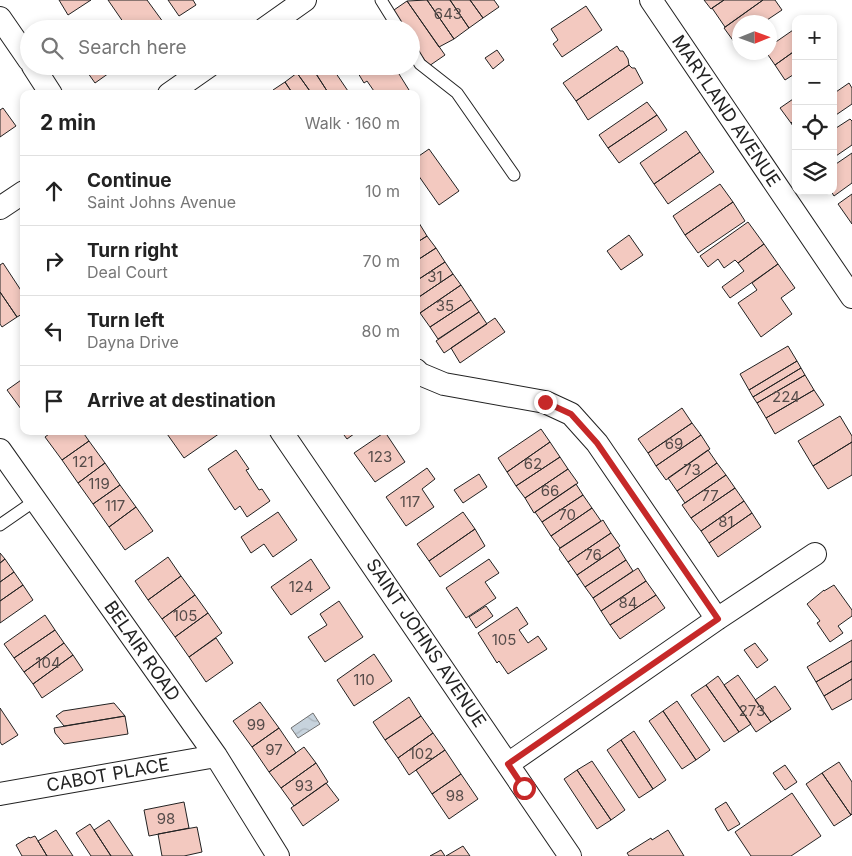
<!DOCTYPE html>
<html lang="en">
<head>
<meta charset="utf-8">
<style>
  body { margin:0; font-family:Inter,sans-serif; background:#f2f2f2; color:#222 }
  .controls { position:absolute; right:15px; top:15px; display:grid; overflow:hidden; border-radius:10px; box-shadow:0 2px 8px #0003 }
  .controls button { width:45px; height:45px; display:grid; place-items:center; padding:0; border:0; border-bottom:1px solid #e0e0e0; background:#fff; color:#222; font:25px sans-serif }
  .compass { position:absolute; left:732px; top:15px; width:45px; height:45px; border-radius:50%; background:#fff; box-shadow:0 2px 8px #0003; rotate:89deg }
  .stop { position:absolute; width:15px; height:15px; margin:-11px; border:4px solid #c62828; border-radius:50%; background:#fff }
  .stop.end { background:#c62828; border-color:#fff; box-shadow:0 1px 5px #0008 }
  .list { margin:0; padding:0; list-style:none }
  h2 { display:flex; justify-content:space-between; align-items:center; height:65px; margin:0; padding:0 20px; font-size:21px }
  h2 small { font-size:16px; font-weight:400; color:#767676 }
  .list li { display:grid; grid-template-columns:32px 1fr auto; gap:15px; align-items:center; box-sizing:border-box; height:70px; padding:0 20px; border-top:1px solid #e0e0e0 }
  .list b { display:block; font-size:19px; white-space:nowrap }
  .list p { margin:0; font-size:16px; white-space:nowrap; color:#767676 }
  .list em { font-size:16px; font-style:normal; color:#767676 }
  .icon { flex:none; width:28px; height:28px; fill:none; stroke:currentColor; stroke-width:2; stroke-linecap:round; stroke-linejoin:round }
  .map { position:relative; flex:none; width:852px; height:856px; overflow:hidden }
  .search { position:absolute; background:#fff; box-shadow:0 2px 8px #0003; left:20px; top:20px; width:400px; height:55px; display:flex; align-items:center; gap:12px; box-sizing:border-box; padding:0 18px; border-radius:28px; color:#767676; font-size:19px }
  .panel { position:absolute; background:#fff; box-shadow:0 2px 8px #0003; left:20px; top:90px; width:400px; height:345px; border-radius:10px }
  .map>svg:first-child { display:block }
  .water { fill:url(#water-waves); stroke:#6f6f6f }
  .building { fill:#f3c9c0; stroke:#222 }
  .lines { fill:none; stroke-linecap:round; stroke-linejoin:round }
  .lane-casing { stroke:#222; stroke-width:13 }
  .street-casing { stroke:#222; stroke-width:24 }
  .lane { stroke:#fff; stroke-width:11 }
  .street { stroke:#fff; stroke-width:22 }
  .route { stroke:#c62828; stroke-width:6 }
  .labels { text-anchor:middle; stroke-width:4; stroke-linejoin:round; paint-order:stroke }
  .number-label { font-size:15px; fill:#564c4a }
  .street-label { font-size:18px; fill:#222; stroke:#fff }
</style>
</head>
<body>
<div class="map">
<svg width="852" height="856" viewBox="0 0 852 856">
  <defs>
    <pattern id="water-waves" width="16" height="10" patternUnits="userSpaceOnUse" patternTransform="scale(1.25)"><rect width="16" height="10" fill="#c7d3dd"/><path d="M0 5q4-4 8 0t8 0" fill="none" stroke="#abb5bd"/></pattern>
  </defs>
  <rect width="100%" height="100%" fill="#fff"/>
  <path class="water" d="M313 713 320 724 298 738 291 728Z"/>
  <path class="building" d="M59 0H91L68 15Z
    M108 0H147L166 26 162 29H128Z
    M168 0H193L196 5 179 16Z
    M427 0H450L469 28 454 39Z
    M427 0 454 39 439 47 407 1Z
    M450 0H470L483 18 469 28Z
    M470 0H494L499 7 483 18Z
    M704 0H724L711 9Z
    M724 0H763L725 27 712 8Z
    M763 0H775L782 10 764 22H740V50L724 28Z
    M407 1 445 55 429 66 411 41V29H403L391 12Z
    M586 6 602 30 562 57 553 44 558 40 551 29Z
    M90 23 94 29H81Z
    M796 28V50L775 65 766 52H770V46Z
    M617 46 620 51H623L628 59 629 65 576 101 563 83Z
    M497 50 504 60 493 69 485 58Z
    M796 50V73L785 80 775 65Z
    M629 65 632 68H635L643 83 588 120 576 101Z
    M83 66H119L95 83Z
    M308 66H311L329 94H312L297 73Z
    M311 66H331L350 94H329Z
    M356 66H394L409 90 403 94H376L367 81 364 83 355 68Z
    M297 73 312 94H293L285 82Z
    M285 82 293 94H275L273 90Z
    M849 83 852 88V104L833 117V94Z
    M796 97V120L791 123 780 108Z
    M647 102 657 115 608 148 599 135Z
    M3 108 16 126 0 137V110Z
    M657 115 667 130 619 163 608 148Z
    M850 119 852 121V145L833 158V130Z
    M796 120V131L791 123Z
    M686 131 700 152 654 184 640 163Z
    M429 149 459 191 439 205 416 172V158Z
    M700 152 714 172 668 204 654 184Z
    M852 153V183L834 196 831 191H833V166Z
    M720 184 733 202 685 235 673 216Z
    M852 194V224L838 204Z
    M733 202 745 221 698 253 685 235Z
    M748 222 764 244 738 263 735 260 724 268 718 259 708 267 700 256Z
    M419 223 427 236 416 243V224Z
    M629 235 643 255 621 270 607 251Z
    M427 236 436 248 416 261V243Z
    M764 244 778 264 730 298 722 287 744 271 738 263Z
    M436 248 445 262 416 281V261Z
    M445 262 453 274 416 299V281Z
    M3 263 24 295V313L17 317 0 292V265Z
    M778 264 795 288 781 298 792 314 761 337 738 303 757 290 752 283Z
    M453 274 461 285 420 313 416 307V299Z
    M461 285 471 300 430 327 420 313Z
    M0 292 17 317 2 327 0 324Z
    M471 300 479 312 438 339 430 327Z
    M479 312 487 324 444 353 436 341Z
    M495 318 505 332 460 363 451 348Z
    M788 346 797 361 749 390 740 374Z
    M797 361 801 368 753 397 749 390Z
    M801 368 805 375 757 403 753 397Z
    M805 375 814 390 766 418 757 403Z
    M24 378V413L7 390Z
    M814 390 824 405 775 434 766 418Z
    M682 408 692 423 648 453 638 439Z
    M840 416 852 436V442L813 466 798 441Z
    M692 423 701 435 656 466 648 453Z
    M541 429 550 442 507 472 498 458Z
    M53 431H82L89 441 62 460 45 437Z
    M165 431H223L184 458Z
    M341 431H358L347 439Z
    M385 432 405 462 375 482 354 453Z
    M701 435 710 449 666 480 656 466Z
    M89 441 105 463 78 483 62 460Z
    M550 442 560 457 516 486 507 472Z
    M852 442V475L828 489 813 466Z
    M236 450 249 469 246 470 259 490 262 489 270 501 247 517 240 506 235 510 208 469Z
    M708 450 717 463 677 491 668 478Z
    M560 457 568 469 525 498 516 486Z
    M105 463 120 485 93 504 78 483Z
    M717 463 726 475 685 503 677 491Z
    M427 468 435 479 422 489 434 507 406 526 386 497Z
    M568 469 578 483 534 513 525 498Z
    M479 474 487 487 463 503 454 490Z
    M726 475 735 488 691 518 682 505Z
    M576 484 583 495 542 522 535 512Z
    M120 485 136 507 109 527 93 504Z
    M735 488 744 501 701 531 691 518Z
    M583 495 592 508 551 536 542 522Z
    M744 501 752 513 709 543 701 531Z
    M136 507 153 531 125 550 109 527Z
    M592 508 601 521 560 548 551 536Z
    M278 512 297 540 273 557 264 544 251 553 241 537Z
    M463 512 475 529 429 561 417 544Z
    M752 513 761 527 718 557 709 543Z
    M603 520 611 533 568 562 559 549Z
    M475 529 485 546 440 577 429 561Z
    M611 533 620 546 577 575 568 562Z
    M618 547 626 560 585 587 577 575Z
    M0 553 5 559 0 563Z
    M168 557 181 576 148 600 135 581Z
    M5 559 14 572 0 582V563Z
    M311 559 330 588 291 615 271 587Z
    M489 559 499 573 485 582 496 598 466 618 446 588Z
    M626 560 633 571 593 598 585 587Z
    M638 568 646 581 601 611 593 598Z
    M14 572 23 585 0 601V582Z
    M181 576 195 595 162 619 148 600Z
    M646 581 656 595 610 625 601 611Z
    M23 585 33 600 0 623V601Z
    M834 585 852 610V616L838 626 843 633 830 642 817 623 820 621 807 604 824 590V591Z
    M195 595 208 613 175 637 162 619Z
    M656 595 665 608 620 639 610 625Z
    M339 601 363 637 325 662 308 637 327 625 320 614Z
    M486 606 493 616 476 628 469 617Z
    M517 607 528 624 519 630 528 643 538 636 547 649 508 674 499 661 497 663 478 633Z
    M208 613 222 633 189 657 175 637Z
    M45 615 55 630 14 658 4 644Z
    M55 630 64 643 24 672 14 658Z
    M216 638 233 663 206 682 189 657Z
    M852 640V661L816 682 807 667Z
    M64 643 73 655 33 684 24 672Z
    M755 643 768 660 757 668 744 650Z
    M374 654 392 681 354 706 337 680Z
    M73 655 83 670 42 698 33 684Z
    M852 661V679L824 696 816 682Z
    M738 675 771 722 756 732 724 685Z
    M718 676 751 724 739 732 706 685Z
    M852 679V699L832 710 824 696Z
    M706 685 739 732 724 742 691 695Z
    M775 686 791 709 771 722 755 700Z
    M409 697 421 716 385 740 373 722Z
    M677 701 710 750 696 760 663 711Z
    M260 702 279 728 252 747 233 721Z
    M114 703 125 716 64 726 56 716 63 711Z
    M0 708 18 735 2 745 0 742Z
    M663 711 696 760 682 769 649 721Z
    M125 716 128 734 64 744 55 733 54 728Z
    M421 716 433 733 398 758 385 740Z
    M279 728 296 753 269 772 252 747Z
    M634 731 666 780 653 789 621 740Z
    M433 733 445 750 409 775 398 758Z
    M621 740 653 789 639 798 607 750Z
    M304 747 316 763 281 788 269 772Z
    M445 750 461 774 432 794 416 770Z
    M592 761 625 810 611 820 577 770Z
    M839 762 852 782V814L851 815 822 773Z
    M316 763 328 782 294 806 281 788Z
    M785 765 797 782 785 790 773 773Z
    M577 770 611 820 597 829 564 779Z
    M822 773 851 815 834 826 806 784Z
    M461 774 478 799 449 819 432 794Z
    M326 783 339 800 303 826 291 808Z
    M792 793 821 836 791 856H751L735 832Z
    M184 802 189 828 149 836 144 810Z
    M726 802 740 824 728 831 715 809Z
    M109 820 133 856H111L94 830Z
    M90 824 94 830 111 856H91L76 833Z
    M197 827 202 852 184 856H162L158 834Z
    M56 830 73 856H47L38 841Z
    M668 830 684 856H629L627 853 651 838 652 840Z
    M35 836 47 856H22L16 845 29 837 30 838Z
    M463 846 470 856H446Z
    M441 850 445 856H430Z"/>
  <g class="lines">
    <defs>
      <path id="lane" d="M381 0 399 29
        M411 49 420 64 457 93 514 175
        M0 525 36 500"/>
      <path id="street" d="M651 0 852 297
        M0 18 29 60
        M264 29 305 0
        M33 66 51 94
        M169 94 209 66
        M0 208 24 192
        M416 370 420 374 444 384 545 402 571 414 597 443 717 619
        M281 431 570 856
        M0 450 216 756 278 856
        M508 764 717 619 815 554
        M0 794 216 756"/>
    </defs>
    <use href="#lane" class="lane-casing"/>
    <use href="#street" class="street-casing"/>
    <use href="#lane" class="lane"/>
    <use href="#street" class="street"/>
  </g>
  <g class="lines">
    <path class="route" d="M524 788 508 764 718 619 597 443 571 414 545 402"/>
  </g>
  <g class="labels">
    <g class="number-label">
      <text x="448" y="19">643</text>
      <text x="435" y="282">31</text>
      <text x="445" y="311">35</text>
      <text x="786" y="402">224</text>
      <text x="674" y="449">69</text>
      <text x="380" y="462">123</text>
      <text x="83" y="467">121</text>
      <text x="533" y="469">62</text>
      <text x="692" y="475">73</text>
      <text x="99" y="489">119</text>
      <text x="550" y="496">66</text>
      <text x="710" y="501">77</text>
      <text x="410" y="507">117</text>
      <text x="115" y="511">117</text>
      <text x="567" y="520">70</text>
      <text x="726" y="527">81</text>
      <text x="593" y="560">76</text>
      <text x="301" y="592">124</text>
      <text x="628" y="608">84</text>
      <text x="185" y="621">105</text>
      <text x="504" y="645">105</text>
      <text x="48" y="668">104</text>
      <text x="364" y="685">110</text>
      <text x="752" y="716">273</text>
      <text x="256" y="730">99</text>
      <text x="274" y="755">97</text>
      <text x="421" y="759">102</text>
      <text x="304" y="791">93</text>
      <text x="455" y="801">98</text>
      <text x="166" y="824">98</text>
    </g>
    <g class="street-label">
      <text transform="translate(726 111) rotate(56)" y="6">MARYLAND AVENUE</text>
      <text transform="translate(426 643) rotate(56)" y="6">SAINT JOHNS AVENUE</text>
      <text transform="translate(142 651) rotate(55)" y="6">BELAIR ROAD</text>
      <text transform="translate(108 775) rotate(-10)" y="6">CABOT PLACE</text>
    </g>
  </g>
</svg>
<div class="controls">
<button>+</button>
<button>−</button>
<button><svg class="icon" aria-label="locate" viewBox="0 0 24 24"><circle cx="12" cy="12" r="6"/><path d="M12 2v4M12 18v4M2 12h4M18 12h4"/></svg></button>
<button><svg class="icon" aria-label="layers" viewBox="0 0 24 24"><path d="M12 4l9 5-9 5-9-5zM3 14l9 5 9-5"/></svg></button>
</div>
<svg class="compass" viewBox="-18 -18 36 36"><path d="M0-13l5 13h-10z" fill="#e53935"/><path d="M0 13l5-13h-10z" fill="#767676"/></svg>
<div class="stop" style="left:524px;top:788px"></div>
<div class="stop end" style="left:545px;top:402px"></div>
<div class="search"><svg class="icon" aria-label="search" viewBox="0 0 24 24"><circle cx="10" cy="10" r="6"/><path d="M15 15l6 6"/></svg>Search here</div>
<section class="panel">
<h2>2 min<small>Walk · 160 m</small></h2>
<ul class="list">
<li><svg class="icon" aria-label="ahead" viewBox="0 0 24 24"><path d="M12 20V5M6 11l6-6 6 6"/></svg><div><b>Continue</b><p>Saint Johns Avenue</p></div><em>10 m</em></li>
<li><svg class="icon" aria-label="right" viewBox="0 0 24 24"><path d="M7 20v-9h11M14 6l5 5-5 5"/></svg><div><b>Turn right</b><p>Deal Court</p></div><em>70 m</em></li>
<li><svg class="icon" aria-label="left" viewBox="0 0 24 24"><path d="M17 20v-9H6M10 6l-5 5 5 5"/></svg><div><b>Turn left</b><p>Dayna Drive</p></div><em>80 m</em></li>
<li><svg class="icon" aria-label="arrive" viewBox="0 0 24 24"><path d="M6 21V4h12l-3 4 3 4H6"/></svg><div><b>Arrive at destination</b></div></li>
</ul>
</section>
</div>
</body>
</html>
